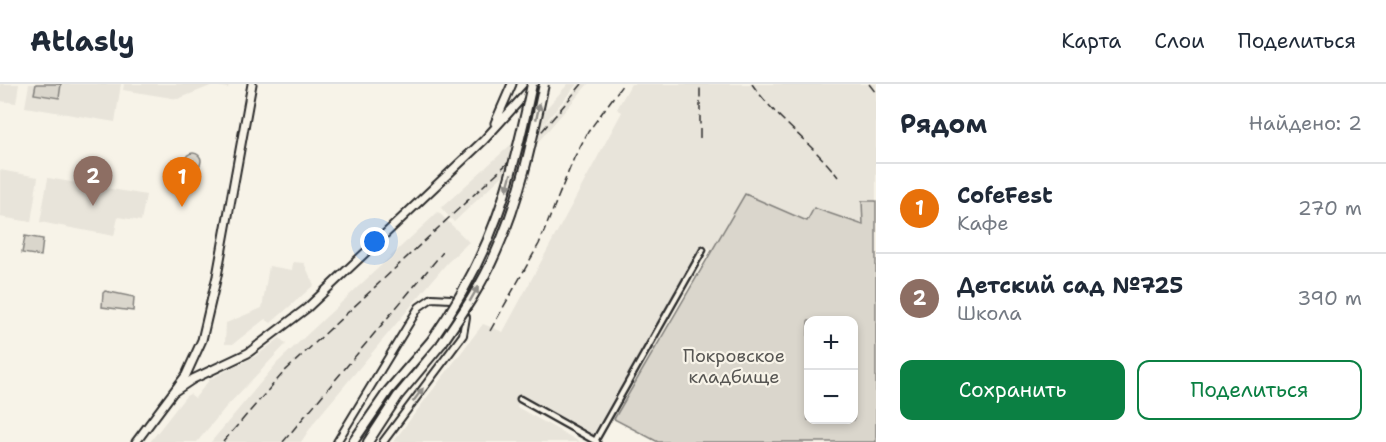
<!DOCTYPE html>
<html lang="ru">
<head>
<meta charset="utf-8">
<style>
  body { margin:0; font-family:"Shantell Sans",sans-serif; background:#f6f6f7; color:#1f2937 }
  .controls { position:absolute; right:18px; bottom:18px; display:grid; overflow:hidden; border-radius:12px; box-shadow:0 3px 9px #0003 }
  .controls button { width:54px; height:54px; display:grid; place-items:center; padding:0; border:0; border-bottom:2px solid #e0e1e3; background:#fff; color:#1f2937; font:30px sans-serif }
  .you { position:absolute; left:375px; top:158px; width:21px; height:21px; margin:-15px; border:4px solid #fff; border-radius:50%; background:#1a73e8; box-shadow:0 0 0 9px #1a73e833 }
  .badge { display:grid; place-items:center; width:39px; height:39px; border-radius:50%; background:#0b8043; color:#fff; font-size:20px; font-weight:700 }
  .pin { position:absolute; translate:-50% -50px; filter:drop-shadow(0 2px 3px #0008) }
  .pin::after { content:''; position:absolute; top:32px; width:21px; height:18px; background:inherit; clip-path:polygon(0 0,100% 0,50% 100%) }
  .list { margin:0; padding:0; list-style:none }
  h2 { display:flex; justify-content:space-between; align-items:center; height:78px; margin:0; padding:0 24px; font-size:26px }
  h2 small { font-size:20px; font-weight:400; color:#747a83 }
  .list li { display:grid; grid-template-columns:39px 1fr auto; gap:18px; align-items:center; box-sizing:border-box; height:90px; padding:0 24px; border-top:2px solid #e0e1e3 }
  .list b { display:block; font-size:22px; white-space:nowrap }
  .list p { margin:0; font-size:20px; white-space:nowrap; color:#747a83 }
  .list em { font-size:20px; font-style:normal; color:#747a83 }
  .actions { display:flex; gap:12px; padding:18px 24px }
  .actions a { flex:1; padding:14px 0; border:2px solid #0b8043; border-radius:12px; text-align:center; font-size:21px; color:#0b8043 }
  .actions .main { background:#0b8043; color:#fff }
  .map { position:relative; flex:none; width:876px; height:358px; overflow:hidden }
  header { display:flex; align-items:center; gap:36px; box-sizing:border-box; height:84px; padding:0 30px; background:#fff; border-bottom:2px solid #e0e1e3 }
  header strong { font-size:28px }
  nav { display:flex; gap:33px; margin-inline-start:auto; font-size:21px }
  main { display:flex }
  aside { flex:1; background:#fff }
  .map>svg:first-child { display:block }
  .built { fill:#e8e4da }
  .green { fill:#dad6cc; stroke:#82807c; stroke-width:1.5; fill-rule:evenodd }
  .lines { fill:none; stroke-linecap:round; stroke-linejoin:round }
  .minor-casing { stroke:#2b2b2b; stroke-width:9 }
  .tertiary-casing { stroke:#2b2b2b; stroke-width:10 }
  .secondary-casing { stroke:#2b2b2b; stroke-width:11 }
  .primary-casing { stroke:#2b2b2b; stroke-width:12 }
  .minor { stroke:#f7f3e8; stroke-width:4.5 }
  .tertiary { stroke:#f7f3e8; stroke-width:6 }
  .secondary { stroke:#f7f3e8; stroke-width:7 }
  .primary { stroke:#f7f3e8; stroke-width:8 }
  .rail { stroke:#2b2b2b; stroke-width:1.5; stroke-dasharray:9 4.5; stroke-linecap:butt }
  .primary-bridge-casing { stroke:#2b2b2b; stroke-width:12; stroke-linecap:butt }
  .primary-bridge { stroke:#f7f3e8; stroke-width:8 }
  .oneway { fill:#918f8a }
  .labels { text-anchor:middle; stroke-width:4.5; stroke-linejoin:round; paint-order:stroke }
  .park-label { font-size:18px; fill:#575653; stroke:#f7f3e8 }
</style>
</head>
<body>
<header>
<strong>Atlasly</strong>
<nav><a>Карта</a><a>Слои</a><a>Поделиться</a></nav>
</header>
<main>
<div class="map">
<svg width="876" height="358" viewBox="0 0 876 358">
  <rect width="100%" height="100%" fill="#f7f3e8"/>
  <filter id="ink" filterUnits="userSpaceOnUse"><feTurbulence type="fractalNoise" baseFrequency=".0167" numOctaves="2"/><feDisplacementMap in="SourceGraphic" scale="12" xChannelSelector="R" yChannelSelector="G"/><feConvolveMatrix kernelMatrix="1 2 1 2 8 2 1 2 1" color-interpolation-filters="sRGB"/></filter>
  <g filter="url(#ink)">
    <path class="built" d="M0 0H19L16 19 0 17Z
      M29 0H121L115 38 25 23Z
      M124 0H229L228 4 213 1 178 15 123 6Z
      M568 0H577L529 58 580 0H588L538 58 454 138 441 124 528 45Z
      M631 0H876V117L862 118 864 141 814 124 808 137 745 110 713 166 703 161 593 350 523 311 520 315 517 323 580 358H393L483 240 503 248 622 28 617 25Z
      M0 86 38 93 31 138 0 133Z
      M48 94 146 111 141 137 118 133 114 152 40 138Z
      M438 128 469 158 447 179 315 337 301 358H211L278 278Z
      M293 178 304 179 314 201 271 239 265 235 233 260H225L226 239 262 224 269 182 292 186Z
      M280 254 286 260 226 323 197 358H150L186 312 190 310 195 314 210 295 256 272Z"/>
    <path class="green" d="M36 0H61L59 14 34 10Z
      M185 77a8 8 0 1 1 16 0a8 8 0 1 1-16 0Z
      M745 110 807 137 814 124 863 141 862 117H876V358H658L614 335ZM808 237H854V336H808Z
      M25 152 43 155 41 172 22 169Z
      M105 207 134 213 133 227 102 223 103 209Z"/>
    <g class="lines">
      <defs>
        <path id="minor" d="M520 315 597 358
          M595 357 703 166"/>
        <path id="tertiary" d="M337 358 419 223 432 214 451 215 466 233 463 251 383 358"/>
        <path id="secondary" d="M495 39 512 0
          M175 307 193 295 248 269 307 224 484 56 531 4
          M136 358 186 291 202 256 217 192 252 0"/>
        <path id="primary" d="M353 358 388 307 432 256
          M368 358 398 312 442 259"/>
      </defs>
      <use href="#minor" class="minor-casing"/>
      <use href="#tertiary" class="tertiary-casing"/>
      <use href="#secondary" class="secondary-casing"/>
      <use href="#primary" class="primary-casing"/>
      <use href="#minor" class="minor"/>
      <use href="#tertiary" class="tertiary"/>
      <use href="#secondary" class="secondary"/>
      <use href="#primary" class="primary"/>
      <path class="rail" d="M752 0C776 35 812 59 838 93
        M869 0 876 9
        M700 54V0
        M490 247 539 160 574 74 588 48 623 0
        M223 358 284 288 543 46 582 0
        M283 358 443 168"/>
      <defs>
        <path id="primary-bridge" d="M432 256C492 170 511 101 532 0
          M442 259C462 230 482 201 496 168 520 115 532 57 544 0"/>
      </defs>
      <use href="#primary-bridge" class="primary-bridge-casing"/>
      <use href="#primary-bridge" class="primary-bridge"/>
    </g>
    <defs><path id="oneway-solid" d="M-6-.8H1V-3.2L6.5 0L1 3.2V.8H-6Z" transform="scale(1.5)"/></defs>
    <g class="oneway">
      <use href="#oneway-solid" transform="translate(538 27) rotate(-78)"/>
      <use href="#oneway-solid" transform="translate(509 98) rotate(105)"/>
      <use href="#oneway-solid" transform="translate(474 210) rotate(-60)"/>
      <use href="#oneway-solid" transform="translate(418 311) rotate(-53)"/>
    </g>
  </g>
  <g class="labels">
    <g class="park-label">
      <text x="734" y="278">Покровское<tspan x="734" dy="21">кладбище</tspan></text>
    </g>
  </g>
</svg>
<div class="controls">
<button>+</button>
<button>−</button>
</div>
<div class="you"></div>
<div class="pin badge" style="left:182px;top:123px;background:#e8710a">1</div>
<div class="pin badge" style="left:93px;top:122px;background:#8d6e63">2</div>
</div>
<aside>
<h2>Рядом<small>Найдено: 2</small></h2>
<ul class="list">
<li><span class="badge" style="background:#e8710a">1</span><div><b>CofeFest</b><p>Кафе</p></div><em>270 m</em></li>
<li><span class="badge" style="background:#8d6e63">2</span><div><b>Детский сад №725</b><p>Школа</p></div><em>390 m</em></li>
</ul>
<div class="actions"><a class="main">Сохранить</a><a>Поделиться</a></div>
</aside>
</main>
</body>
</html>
